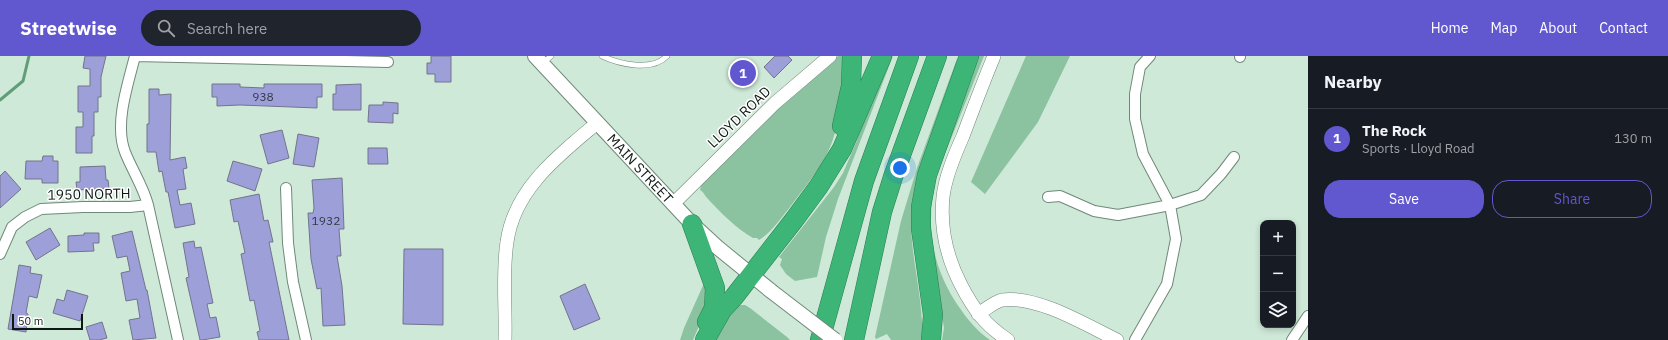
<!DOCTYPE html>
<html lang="en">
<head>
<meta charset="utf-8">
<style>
  body { margin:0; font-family:"IBM Plex Sans",sans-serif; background:#20242c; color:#f1f3f6 }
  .controls { position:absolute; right:12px; bottom:12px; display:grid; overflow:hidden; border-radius:8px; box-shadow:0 2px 6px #0003 }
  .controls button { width:36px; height:36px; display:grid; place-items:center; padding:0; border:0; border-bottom:1px solid #363941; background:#171b24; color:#f1f3f6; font:20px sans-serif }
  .scale { position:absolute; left:12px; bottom:10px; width:71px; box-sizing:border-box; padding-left:4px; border:2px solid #0e1812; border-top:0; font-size:11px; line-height:14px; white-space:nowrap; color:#0e1812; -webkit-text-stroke:3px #fff; paint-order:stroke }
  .you { position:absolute; left:900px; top:112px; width:14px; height:14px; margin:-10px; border:3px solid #fff; border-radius:50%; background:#1a73e8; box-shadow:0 0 0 6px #1a73e833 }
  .badge { display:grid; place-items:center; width:26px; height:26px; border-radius:50%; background:#6157cf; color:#fff; font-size:13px; font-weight:700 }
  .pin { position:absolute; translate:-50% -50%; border:2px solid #fff; box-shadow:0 1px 4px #0006 }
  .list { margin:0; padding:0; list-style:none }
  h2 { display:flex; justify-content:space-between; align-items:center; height:52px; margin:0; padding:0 16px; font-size:17px }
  h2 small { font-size:13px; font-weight:400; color:#9ea1a6 }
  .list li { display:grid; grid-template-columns:26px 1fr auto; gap:12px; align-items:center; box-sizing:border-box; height:60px; padding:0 16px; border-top:1px solid #363941 }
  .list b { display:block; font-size:15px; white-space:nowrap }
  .list p { margin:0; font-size:13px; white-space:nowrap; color:#9ea1a6 }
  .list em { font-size:13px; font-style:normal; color:#9ea1a6 }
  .actions { display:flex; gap:8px; padding:12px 16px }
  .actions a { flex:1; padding:9px 0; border:1px solid #6157cf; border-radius:16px; text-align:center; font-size:14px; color:#6157cf }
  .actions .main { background:#6157cf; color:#fff }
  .icon { flex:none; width:22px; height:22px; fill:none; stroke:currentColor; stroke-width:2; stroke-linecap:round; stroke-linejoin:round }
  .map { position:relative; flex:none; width:1308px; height:284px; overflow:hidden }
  header { display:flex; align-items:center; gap:24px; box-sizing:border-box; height:56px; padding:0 20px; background:#6157cf; color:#fff }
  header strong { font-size:19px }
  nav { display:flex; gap:22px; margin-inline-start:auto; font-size:14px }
  .search { width:280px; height:36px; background:#20242c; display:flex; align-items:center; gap:10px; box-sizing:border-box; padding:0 14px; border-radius:22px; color:#9ea1a6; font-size:15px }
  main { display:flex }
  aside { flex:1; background:#171b24 }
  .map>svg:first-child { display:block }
  .green { fill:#8bc2a0 }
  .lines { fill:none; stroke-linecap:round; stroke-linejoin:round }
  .stream { stroke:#609e79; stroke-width:3 }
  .building { fill:#9d9fd9; stroke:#73748c }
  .service-casing { stroke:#708879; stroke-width:6 }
  .minor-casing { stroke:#708879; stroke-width:12 }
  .tertiary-casing { stroke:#708879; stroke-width:14 }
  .secondary-casing { stroke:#708879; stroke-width:16 }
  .motorway-casing { stroke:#2c7e54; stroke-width:20 }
  .service { stroke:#fff; stroke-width:5 }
  .minor { stroke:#fff; stroke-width:10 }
  .tertiary { stroke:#fff; stroke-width:13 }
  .secondary { stroke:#fff; stroke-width:14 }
  .motorway { stroke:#3cb577; stroke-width:19 }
  .secondary-bridge-casing { stroke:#708879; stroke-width:16; stroke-linecap:butt }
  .secondary-bridge { stroke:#fff; stroke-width:14 }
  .labels { text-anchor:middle; stroke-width:3; stroke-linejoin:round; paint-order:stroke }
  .number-label { font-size:12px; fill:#323a44 }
  .street-label { font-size:14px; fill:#0e1812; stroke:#fff }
</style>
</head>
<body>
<header>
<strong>Streetwise</strong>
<div class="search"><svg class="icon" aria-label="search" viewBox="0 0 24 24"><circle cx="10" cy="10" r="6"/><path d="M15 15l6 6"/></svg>Search here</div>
<nav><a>Home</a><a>Map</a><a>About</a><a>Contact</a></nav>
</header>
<main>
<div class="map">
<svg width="1308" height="284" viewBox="0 0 1308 284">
  <rect width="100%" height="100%" fill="#cee9d8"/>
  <path class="green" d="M838 0H844C843 37 841 77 821 109 811 124 800 137 790 151 781 162 771 177 759 184L757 182H753C737 173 720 156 708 143 704 139 704 136 700 134L702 126 768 59 820 17Z
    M886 0H893L838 143 826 181 817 221 795 225 786 218 780 209 782 203 779 201 834 131 843 117 856 87Z
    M958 0 954 16C946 39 938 62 930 86 921 112 911 138 911 165 911 205 924 244 922 284H891L887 278 876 283 875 281 901 165 917 112Z
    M977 0H984L937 118C925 166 930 209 959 251 968 264 977 275 990 284H942L944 272 928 170 933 121Z
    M1026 0H1070L1038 66 985 138 971 126Z
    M705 225 706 228 705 256 693 284H680L684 272Z
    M738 249H745L750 252 787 281 790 284H712L719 270Z"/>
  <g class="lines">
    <path class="stream" d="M0 44 23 25 29 0"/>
  </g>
  <path class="building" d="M85 0H106L101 21V41H98V56H94V80H92V97H76V71H83V56H78V30H90V13L83 12Z
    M431 0H451V26H435V18H427V7H431Z
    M775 0H788L792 4 774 22 764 11Z
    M212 28H240V31L264 32V28H322V41H317V52L240 49 217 50V41H212Z
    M361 28V54H333V38H336V29Z
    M149 33H159V39L171 38 170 104 185 101 187 112 183 113 186 133 177 134 180 149 191 147 195 168 175 172 168 136H166L162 115 159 116 156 96H147V68H149Z
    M383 46 398 47V58L393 57V67L368 66 369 49H383Z
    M282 74 289 102 268 108 260 79Z
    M298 78 319 82 314 111 293 108Z
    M368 92H387L388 108H368Z
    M43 100H53V105H58V127H42V123H25L26 105H42Z
    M233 105 262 113 255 135 227 125Z
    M105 110 106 124H108L109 132 77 134 76 126H80V111Z
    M5 115 21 133 0 152V120Z
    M342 122 344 173H339L341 200H337L342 230 345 269 323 270 321 232 317 233 311 203 308 157H313L314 152 312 124Z
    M259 138 264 165 268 164 273 186H269L289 284H259L257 276 260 275 254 244 250 245 241 198 245 197 238 165 234 166 230 144Z
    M50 172 60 189 36 204 26 186Z
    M132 175 146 234H147L156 282 133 284 129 264 140 262 137 243 126 245 121 217 130 215 127 200 117 202 112 180Z
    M84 177H99V187H93L94 195 68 196V180L84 179Z
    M194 185 195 192 201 191 213 247 207 248 210 262 216 261 220 281 202 284H200L186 222 189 221 183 187Z
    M404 193H443V269L403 268Z
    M19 209 31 211 30 217 42 219 37 242 29 240 26 257 28 258 26 276 8 273Z
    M585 228 600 263 574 274 560 240Z
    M67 234 88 240 80 265 53 257 57 243 64 245Z
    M102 266 107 282 99 284H90L86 271Z"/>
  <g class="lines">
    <defs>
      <path id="service" d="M602 0C619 8 652 16 667 0
        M543 7 551 0"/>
      <path id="minor" d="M135 0C128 28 114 68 125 96 132 114 143 130 148 149L178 284
        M135 0 388 6
        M1240 0V1
        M286 132 288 187 293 226 306 284
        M1048 141 1060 140 1094 155 1118 159 1170 149 1201 139 1221 118 1234 101
        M0 198 12 171 25 161 41 153 83 151H130L148 149
        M1135 284 1167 228 1176 183 1170 149 1143 98 1135 63V38L1140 11 1150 0
        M1292 284 1308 260"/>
      <path id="tertiary" d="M994 0C983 27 973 53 963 80 955 98 945 121 943 141 940 171 947 202 961 229 974 254 985 269 1008 284
        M673 148 775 47 830 0
        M978 258C985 254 994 246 1002 244 1037 239 1086 269 1117 284
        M505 284C506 252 502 218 507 186 514 133 559 99 597 67"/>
      <g id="secondary">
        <path id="s1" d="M535 0 692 168 717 191 771 235"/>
      </g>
      <path id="motorway" d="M842 70 851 30 852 0
        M692 168 715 232 714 252 707 266
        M705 284 722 254 734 241 794 164 819 130 842 93 882 0
        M820 284 864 125 909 0
        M854 284 882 156 893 121 937 0
        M931 284 933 259 921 173V151L927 119 969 0"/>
    </defs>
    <use href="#service" class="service-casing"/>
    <use href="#minor" class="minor-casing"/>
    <use href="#tertiary" class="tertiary-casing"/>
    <use href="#secondary" class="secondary-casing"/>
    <use href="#motorway" class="motorway-casing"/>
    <use href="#service" class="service"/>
    <use href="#minor" class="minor"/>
    <use href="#tertiary" class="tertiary"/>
    <use href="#secondary" class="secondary"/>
    <use href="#motorway" class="motorway"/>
    <defs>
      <path id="secondary-bridge" d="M771 235 835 284"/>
    </defs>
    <use href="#secondary-bridge" class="secondary-bridge-casing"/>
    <use href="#secondary-bridge" class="secondary-bridge"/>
  </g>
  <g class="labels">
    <g class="number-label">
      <text x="263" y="45">938</text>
      <text x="326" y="169">1932</text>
    </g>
    <g class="street-label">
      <text transform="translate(739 61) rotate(-44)" y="5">LLOYD ROAD</text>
      <text dy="5" stroke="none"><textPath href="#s1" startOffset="154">MAIN STREET</textPath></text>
      <text transform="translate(89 138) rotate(-1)" y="5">1950 NORTH</text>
    </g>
  </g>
</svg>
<div class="controls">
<button>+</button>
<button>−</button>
<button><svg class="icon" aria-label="layers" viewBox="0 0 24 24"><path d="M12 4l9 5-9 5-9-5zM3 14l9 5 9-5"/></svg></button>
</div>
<div class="scale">50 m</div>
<div class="you"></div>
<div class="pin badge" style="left:743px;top:17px">1</div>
</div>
<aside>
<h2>Nearby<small></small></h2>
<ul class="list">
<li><span class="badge">1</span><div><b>The Rock</b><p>Sports · Lloyd Road</p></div><em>130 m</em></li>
</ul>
<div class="actions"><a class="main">Save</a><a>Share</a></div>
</aside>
</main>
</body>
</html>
